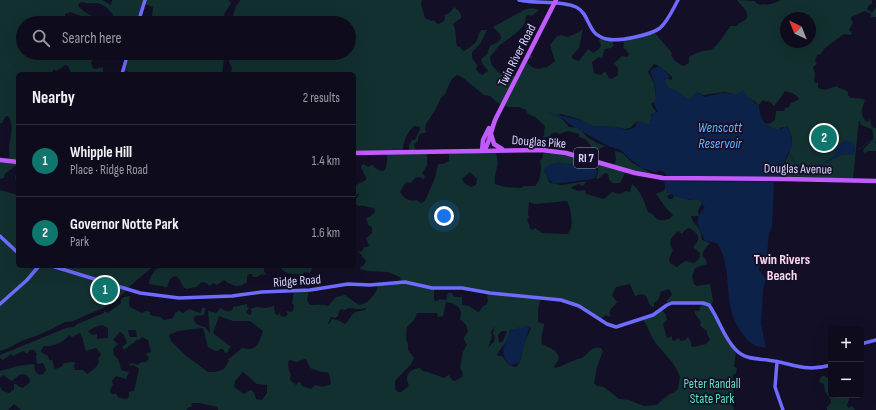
<!DOCTYPE html>
<html lang="en">
<head>
<meta charset="utf-8">
<style>
  body { margin:0; font-family:"Sofia Sans Condensed",sans-serif; background:#171425; color:#f1f3f6 }
  .controls { position:absolute; right:12px; bottom:12px; display:grid; overflow:hidden; border-radius:6px; box-shadow:0 4px 16px #0002 }
  .controls button { width:36px; height:36px; display:grid; place-items:center; padding:0; border:0; border-bottom:1px solid #2e2b3b; background:#0e0b1c; color:#f1f3f6; font:20px sans-serif }
  .compass { position:absolute; left:780px; top:12px; width:36px; height:36px; border-radius:50%; background:#0e0b1c; box-shadow:0 4px 16px #0002; rotate:317deg }
  .you { position:absolute; left:444px; top:216px; width:14px; height:14px; margin:-10px; border:3px solid #fff; border-radius:50%; background:#1a73e8; box-shadow:0 0 0 6px #1a73e833 }
  .badge { display:grid; place-items:center; width:26px; height:26px; border-radius:50%; background:#0f766e; color:#fff; font-size:13px; font-weight:700 }
  .pin { position:absolute; translate:-50% -50%; border:2px solid #fff; box-shadow:0 1px 4px #0006 }
  .list { margin:0; padding:0; list-style:none }
  h2 { display:flex; justify-content:space-between; align-items:center; height:52px; margin:0; padding:0 16px; font-size:17px }
  h2 small { font-size:13px; font-weight:400; color:#9b9ba3 }
  .list li { display:grid; grid-template-columns:26px 1fr auto; gap:12px; align-items:center; box-sizing:border-box; height:72px; padding:0 16px; border-top:1px solid #2e2b3b }
  .list b { display:block; font-size:15px; white-space:nowrap }
  .list p { margin:0; font-size:13px; white-space:nowrap; color:#9b9ba3 }
  .list em { font-size:13px; font-style:normal; color:#9b9ba3 }
  .icon { flex:none; width:22px; height:22px; fill:none; stroke:currentColor; stroke-width:2; stroke-linecap:round; stroke-linejoin:round }
  .map { position:relative; flex:none; width:876px; height:410px; overflow:hidden }
  .search { position:absolute; background:#0e0b1c; box-shadow:0 4px 16px #0002; left:16px; top:16px; width:340px; height:44px; display:flex; align-items:center; gap:10px; box-sizing:border-box; padding:0 14px; border-radius:22px; color:#9b9ba3; font-size:15px }
  .panel { position:absolute; background:#0e0b1c; box-shadow:0 4px 16px #0002; left:16px; top:72px; width:340px; height:196px; border-radius:6px }
  .map>svg:first-child { display:block }
  .green { fill:#12302f; fill-rule:evenodd }
  .water { fill:#0c2248 }
  .lines { fill:none; stroke-linecap:round; stroke-linejoin:round }
  .stream { stroke:#0c2248; stroke-width:1 }
  .secondary { stroke:#6f6bff; stroke-width:3.5 }
  .primary { stroke:#c25bff; stroke-width:4.5 }
  .labels { text-anchor:middle; stroke-width:3.5; stroke-linejoin:round; paint-order:stroke }
  .shield { fill:#130f26; stroke:#9e99be; stroke-width:1 }
  .shield-label { font-size:12px; font-weight:bold; fill:#d9d4ff }
  .street-label { font-size:13px; fill:#d9d4ff; stroke:#130f26 }
  .park-label { font-size:13px; fill:#5fe0c0; stroke:#130f26 }
  .water-label { font-size:14px; font-style:italic; fill:#62b6ff; stroke:#130f26 }
  .neighbourhood-label { font-size:14px; font-weight:bold; fill:#ffd6f0; stroke:#130f26 }
</style>
</head>
<body>
<div class="map">
<svg width="876" height="410" viewBox="0 0 876 410">
  <rect width="100%" height="100%" fill="#130f26"/>
  <path class="green" d="M0 0H102L111 5 112 0H228L231 3 230 5 224 14V17L221 19 224 23H160L152 17 153 7 144 4 138 23 134 22 128 18 117 16 115 23H105L101 20 81 16 70 12 65 14 66 20 72 23H23V53H104L109 56 105 59 102 55 96 56 89 55 93 59 91 63 93 68 96 69 103 67V74H70L71 73 68 66 65 65 56 71 54 69 51 74H18V178L15 179 17 167 15 166 5 174 4 178 0 179V160L9 161C10 156 9 152 9 148 10 137 15 125 8 116H6L2 123H0ZM82 2C87 4 92 3 96 3 104 4 109 9 113 15L111 20C102 21 80 13 78 4Z
    M240 0H422L421 5 425 18 431 21 434 20 436 23 439 24 444 21 445 17 444 15C450 14 451 11 454 7 458 10 462 13 461 18L453 24C457 31 455 39 457 46L460 47 463 51C467 50 475 44 477 40 479 36 478 33 482 30H487L480 44 472 52V58L477 65 476 70 482 75 488 71 482 63 481 59 487 54 490 46 498 42 501 38 500 34 493 27 524 10 532 8 539 10 532 16 528 15 526 16C526 31 508 37 498 47 495 50 493 54 490 57 490 67 498 72 505 76L510 74 516 77 529 54 533 57 528 60 527 63C533 68 537 71 544 67L546 68 555 61 550 45 557 36 561 35 568 37C572 34 578 34 583 29L579 48 572 56 573 59 579 61 588 49 593 53 599 49 601 45 599 41 601 38 612 40C616 48 611 48 605 49L603 53 602 59 599 57 592 62 594 73 601 75 605 71 609 78 612 79 618 75V68L614 63 622 56 627 57 629 54 623 47 624 43H622L625 40 654 32 672 53 671 55C673 60 679 64 684 66L689 63V57C695 53 704 50 711 50 720 43 724 34 731 26H737C739 22 741 23 745 20 752 13 741 6 737 0L755 1 756 3 760 5 764 4C770 6 776 2 781 0H872V4L869 5 867 9 872 13 876 7V17H871V14L865 11 851 17V19L853 23 849 30 852 33 851 35 844 34 825 48 821 54 817 55 815 61 817 64 813 67 815 74 814 82 818 83V88L825 90 837 86C840 90 844 88 848 92V95L851 98C855 98 860 98 865 100 861 111 860 112 866 122L869 121 870 118 871 125 874 128H876V151H868L864 153 863 150 873 139V133L872 129 861 125 859 120 853 179 780 176C784 170 784 163 787 157 793 146 794 137 787 126L786 128 782 127 778 130 768 126 765 123 769 124 775 120 776 111H784L785 108 789 107 791 103 798 100 799 99C796 93 790 93 785 91L782 96 774 106 769 101 766 102 764 100 762 101 758 106 756 102 740 93 737 95 724 92 703 95 696 92 692 99 689 101 677 94 675 90 667 89 664 80 667 78 671 80 672 79V77L659 66 654 64 648 72 654 83 656 98V100L651 104 656 112 651 114 652 119 650 120V124L649 125 638 121 630 128 625 129 615 127 591 126 579 119 561 114 555 115 562 119 569 127 579 128 587 137 597 143 605 146 599 149 595 161 614 165 616 160 615 151C627 153 625 158 633 163 640 167 647 171 654 175L626 171 620 183H613L609 180 608 174 605 173 598 179 596 178 598 173V168L592 164 582 165 551 164 544 171 550 183 562 185 587 181 583 186 578 184 572 187 571 188 578 191 585 190 586 194 604 199 612 192 620 194 626 191 630 192 632 184C640 190 645 202 648 212 657 215 654 222 665 220 669 219 670 219 673 215L666 208 656 194 664 191 666 186 671 194 667 196 669 199H672L675 194 690 200 694 199 700 200 702 204 698 210 699 216H691C694 227 701 225 702 240L710 243 704 250 702 255 706 260 707 264 695 268 692 276 694 284 697 286 710 284 713 301 711 306 736 351 734 367 737 368 736 373 733 375V378L734 402 732 405 734 410H218L217 407 199 403H192L191 407H189L186 410H21L14 404 8 410H0V387L3 391 9 393 14 389V384H16L20 387 23 388 30 382V379C23 369 18 376 12 381L3 375 0 378V371L18 366 34 364 35 371 39 375 43 374 46 370 43 363 37 364 36 356 37 354 34 350H30L27 354 23 351 13 356 11 354 3 360 0 358V355L66 328 74 327 77 324 104 313V311L108 313 121 303V299L124 297 130 296 129 304 130 307 142 313 146 311 150 312V315L160 317 164 320 173 318 175 313 179 311 183 313 189 309 200 313 201 312 202 308H205V310L204 315 195 316 194 319C195 324 199 326 205 327L210 333 208 311 217 313 220 308 226 311H230L233 309V307L247 304V307L249 308 246 312 249 315 251 314 252 311 250 309 256 307 266 308 274 306 275 314 278 315 280 313 281 316 285 317 288 314 286 311 291 312 293 311 294 305 292 303 294 291 309 290 307 300 310 305C314 305 325 304 328 306L336 297 345 295 359 305C368 304 373 296 377 290V285L401 282 400 277 388 272 367 271 360 269 361 266H363L366 262 365 259 362 257V255L358 252 362 251 364 247H367L369 246 366 238 372 233V227L368 225 366 218 371 216 375 212 374 208C368 208 364 205 358 206L356 204 355 200 359 195V193L354 197V186L366 180V177L361 168 362 165 364 164 368 167 372 165C388 180 387 164 387 153H354V74H230L232 68 229 62 231 53H349V23H231L236 6 239 3ZM786 18H810V42H786ZM457 75 462 77 484 95 490 96 498 103 508 107H519L526 110 528 114 535 117 545 126C544 130 545 133 543 138L550 136 552 133 554 134 555 132 559 134 568 131 579 134V137L585 139 591 146 590 159 544 150 542 159 540 160C542 167 541 181 535 186H524L521 188 505 187 495 184C494 178 496 173 497 167 499 162 496 156 496 151L449 152V161L443 164H438L435 178 425 201 421 203 416 200C409 202 403 198 400 192L404 185 407 182 411 183 415 178 419 177 422 178 423 180 425 176 422 173 427 166V152H416L414 144 418 141V137L420 134 427 132 425 130 426 124 434 112 441 98 445 94 451 80ZM414 126 420 127V129L415 140H412L409 145V152H403C403 142 407 132 414 126ZM470 172 477 179 476 185 471 187 464 183 462 179ZM567 201C571 208 575 229 567 234L542 233 535 228 533 230 529 228 530 226 527 220 529 218 528 214 529 202 535 204ZM689 228C699 234 702 238 693 247L700 253 699 259 694 263 685 261 677 267 670 263 669 259 673 250C667 241 672 237 678 231L682 234 685 230ZM630 284 635 296 642 294 646 296C649 301 648 305 654 307V303L658 300 661 292 668 289 670 290 672 295 667 300V303L701 304 699 311H695V314L701 322 700 326 707 331V334L710 340 706 344 693 347 691 346V342L688 337 685 340 681 341 678 338 675 341 672 340V336L667 338 663 324 667 320 666 315 662 310 643 320C648 326 649 332 653 339 662 353 674 360 680 377L678 388 675 392 670 394 656 405 644 406 629 400 619 399 604 387 597 386 594 383 597 367 603 351 601 348C589 347 591 352 582 358 579 359 576 359 573 361 566 363 562 367 555 368L554 366 558 361 559 356 554 350 542 344C540 338 543 332 544 326V324L538 322V309L541 298C567 301 579 305 600 320L605 315 610 317C608 309 614 307 617 302L612 295 616 287ZM434 289H470L488 293 487 298 488 300 487 304C483 306 482 306 480 311L478 312 469 306 462 305V297H454L452 293H448L446 300 439 299 438 301H435L434 299ZM446 302C452 303 461 305 461 313 461 315 460 317 460 319L466 325 468 331C464 339 462 336 467 345 460 354 463 358 460 367L463 374 462 377 455 381 452 380 449 375 444 378 428 372 423 371 420 368C414 368 406 372 407 380 408 382 409 384 408 387L401 392H398L395 389V381L411 364 414 358 408 350V344L406 338 407 327 414 320 417 313H437L438 317 443 316ZM349 308 358 309 366 308V309C362 312 358 310 354 313 350 316 349 321 345 324L338 320 332 319 329 324 328 323 331 317 335 318 338 316 339 311 341 309 345 310ZM219 316 233 321H250L263 331C259 343 257 352 242 348L230 358 228 359 229 361 224 369 216 372H208L185 355 171 341 169 335 178 331 203 328 208 347 215 351H218L220 349H223L225 353 228 352 229 349 231 347 230 346 213 333ZM102 325 108 328V338L97 339V334L92 335 88 331 93 328ZM495 326 493 333 495 337 494 342 491 344 488 348 492 336 491 332ZM530 327 531 328C529 334 525 340 523 346 521 353 522 362 516 367 508 366 506 361 502 356H498L497 354 508 339 510 330C517 329 523 329 530 327ZM128 330H136L137 337H130ZM502 331H507L503 341 499 343 498 335ZM120 332 124 335 127 343 122 347 124 350 137 340H139L142 337 148 340 151 352 146 354 149 358 146 362H142L137 365 133 363 129 364 130 366 134 365 139 369C137 377 136 383 134 391L129 392V396L127 399 119 398 117 396V394H112L110 391 113 384 112 381 116 376 126 379 129 372 121 370C120 365 119 358 114 355L113 349 118 344 113 340ZM80 333 83 339V341L86 351 96 348 101 354 100 357 98 358 99 362C97 367 92 371 87 374L83 370H75L74 365 76 363 73 362 64 363 61 367 55 369 52 360H49L48 356 41 352V350L44 346C53 347 64 342 69 335L72 337ZM306 359 310 368 321 372H327L329 374 331 384C325 387 321 387 315 385L311 389 302 386 300 382H299L296 385 290 380 291 374 289 371 288 362 290 360 297 362 301 360ZM243 372 257 384 267 385V393L262 400 256 399C255 396 255 391 250 390L244 394 234 387 235 381Z
    M128 53H222L221 56 224 59 222 74H133L124 70Z
    M0 190 15 194 18 197V266L153 267 139 278 127 289H126L124 293 112 304 73 321 65 322 48 331V330C41 335 32 337 24 340 16 343 9 349 0 351Z
    M162 266H264V272L266 273 265 275 262 274 257 277H253L252 274H249L247 276V282C239 289 232 286 224 280L217 285 213 283 209 286 207 283 202 282 196 287 186 289C180 285 181 278 175 276L170 279 167 287 149 284C148 281 153 273 155 270Z
    M275 266H317L312 268 311 272 308 273 306 272 303 273V276C295 271 288 278 280 267L276 268Z
    M824 375 827 378 831 375V395H850L847 406 849 408 852 406 855 410H827V407L831 403V400L825 391 824 384 819 382 820 378Z"/>
  <path class="water" d="M660 66 670 77 664 79C668 90 670 87 679 92 684 95 684 98 690 99L696 92 705 97 721 93 738 94 743 90 748 97 759 106C761 121 764 125 778 130L787 126C790 133 794 142 791 150 789 155 790 150 787 155 783 162 784 169 780 176L667 177 664 172 659 170 656 173 642 168 629 158 621 150 608 146 569 124 565 120 546 112 580 120 594 126 616 127 627 130 635 127 638 121 649 124 652 118V113L658 112 653 102 656 99 655 85 650 70Z
    M847 140 855 145V152L852 155C838 152 833 162 820 165L834 156C835 149 840 142 847 140Z
    M558 162C570 166 584 162 596 167L597 175 593 179 554 184 547 178 544 169 551 164Z
    M664 181 774 182 772 227 769 234 767 255 761 262 759 270 766 279 763 290 761 324 766 348C761 347 755 346 751 343 748 341 745 337 743 334 720 307 735 270 717 243L705 241C699 227 692 220 705 208L699 200 684 199 667 193Z
    M527 325 530 326 519 363 510 365C498 354 505 343 510 331L519 327 521 329Z"/>
  <g class="lines">
    <path class="stream" d="M858 150C864 147 866 142 872 140L876 143
      M789 153 797 165 803 166 808 168 821 164"/>
    <path class="secondary" d="M519 0C536 4 561 0 576 7 587 12 588 27 596 34 599 36 603 39 607 39 618 42 651 35 660 28 668 21 673 9 678 0
      M138 23 145 0
      M122 74 128 53
      M0 236 18 253
      M52 266 140 293 179 298 232 296 262 292 310 290 348 284 370 285 405 282 432 288H462L490 293 561 300 579 306 607 324 616 327 653 315 667 305 672 303H703L709 305 711 308C720 322 724 338 736 350 747 361 760 358 774 361 796 365 807 372 831 365
      M0 304 27 280 39 266
      M861 344 876 340
      M777 362 775 387 783 410"/>
    <path class="primary" d="M491 134 494 144 502 149
      M482 151 483 140 489 128
      M484 151C490 142 491 129 496 118L556 0
      M354 153 542 150 566 153 635 173 663 178 786 179 876 181
      M0 160 18 162"/>
  </g>
  <g class="labels">
    <rect class="shield" x="574" y="148" width="24" height="20" rx="3"/>
    <g class="shield-label">
      <text x="586" y="162">RI 7</text>
    </g>
    <g class="street-label">
      <text transform="translate(516 55) rotate(-63)" y="5">Twin River Road</text>
      <text transform="translate(539 141) rotate(4)" y="5">Douglas Pike</text>
      <text transform="translate(798 168) rotate(1)" y="5">Douglas Avenue</text>
      <text transform="translate(297 280) rotate(-4)" y="5">Ridge Road</text>
    </g>
    <g class="park-label">
      <text x="712" y="388">Peter Randall<tspan x="712" dy="15">State Park</tspan></text>
    </g>
    <g class="water-label">
      <text x="720" y="132">Wenscott<tspan x="720" dy="16">Reservoir</tspan></text>
    </g>
    <g class="neighbourhood-label">
      <text x="782" y="264">Twin Rivers<tspan x="782" dy="16">Beach</tspan></text>
    </g>
  </g>
</svg>
<div class="controls">
<button>+</button>
<button>−</button>
</div>
<svg class="compass" viewBox="-18 -18 36 36"><path d="M0-13l5 13h-10z" fill="#e53935"/><path d="M0 13l5-13h-10z" fill="#9b9ba3"/></svg>
<div class="you"></div>
<div class="pin badge" style="left:105px;top:290px">1</div>
<div class="pin badge" style="left:824px;top:138px">2</div>
<div class="search"><svg class="icon" aria-label="search" viewBox="0 0 24 24"><circle cx="10" cy="10" r="6"/><path d="M15 15l6 6"/></svg>Search here</div>
<section class="panel">
<h2>Nearby<small>2 results</small></h2>
<ul class="list">
<li><span class="badge">1</span><div><b>Whipple Hill</b><p>Place · Ridge Road</p></div><em>1.4 km</em></li>
<li><span class="badge">2</span><div><b>Governor Notte Park</b><p>Park</p></div><em>1.6 km</em></li>
</ul>
</section>
</div>
</body>
</html>
